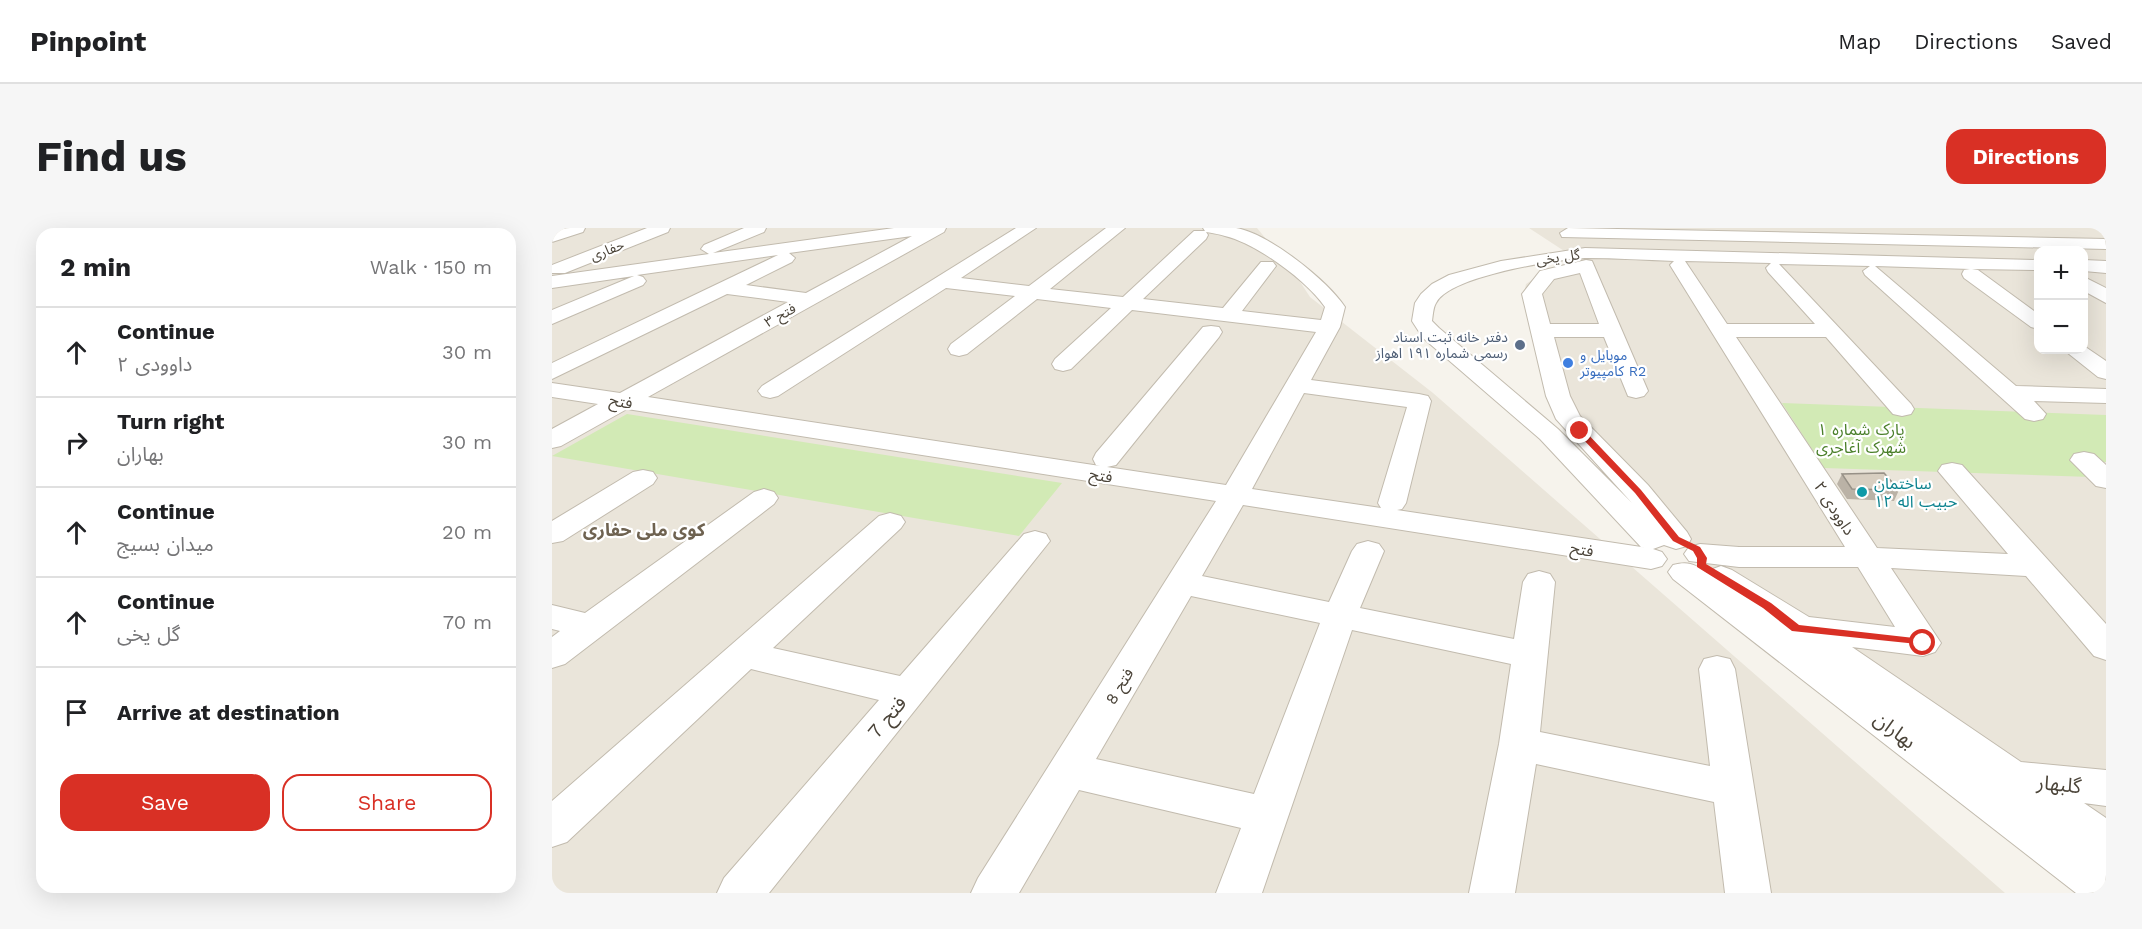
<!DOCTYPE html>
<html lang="en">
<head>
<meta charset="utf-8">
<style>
  body { margin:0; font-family:"Work Sans","Noto Sans Arabic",sans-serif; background:#f6f6f6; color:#202124 }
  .controls { position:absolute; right:18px; top:18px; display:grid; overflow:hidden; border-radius:12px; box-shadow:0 6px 24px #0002 }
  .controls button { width:54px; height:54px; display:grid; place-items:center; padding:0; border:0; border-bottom:2px solid #e0e0e0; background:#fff; color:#202124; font:30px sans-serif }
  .stop { position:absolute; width:18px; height:18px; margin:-14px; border:4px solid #d93025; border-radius:50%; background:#fff }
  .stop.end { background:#d93025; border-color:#fff; box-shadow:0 2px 6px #0008 }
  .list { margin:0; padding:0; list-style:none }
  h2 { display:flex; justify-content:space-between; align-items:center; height:78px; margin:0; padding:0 24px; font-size:26px }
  h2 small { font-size:20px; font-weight:400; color:#757577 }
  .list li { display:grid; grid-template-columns:39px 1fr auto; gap:18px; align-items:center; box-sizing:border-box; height:90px; padding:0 24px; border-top:2px solid #e0e0e0 }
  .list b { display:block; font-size:22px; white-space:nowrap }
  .list p { margin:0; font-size:20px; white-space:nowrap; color:#757577 }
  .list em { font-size:20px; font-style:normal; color:#757577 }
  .actions { display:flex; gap:12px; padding:18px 24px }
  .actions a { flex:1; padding:14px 0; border:2px solid #d93025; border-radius:18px; text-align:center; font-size:21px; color:#d93025 }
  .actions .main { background:#d93025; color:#fff }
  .icon { flex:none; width:33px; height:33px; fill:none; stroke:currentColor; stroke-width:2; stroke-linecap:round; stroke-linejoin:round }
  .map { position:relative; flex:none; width:1554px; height:665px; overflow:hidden; border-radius:18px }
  header { display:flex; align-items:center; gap:36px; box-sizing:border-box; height:84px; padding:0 30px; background:#fff; border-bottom:2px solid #e0e0e0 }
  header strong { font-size:28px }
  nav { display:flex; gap:33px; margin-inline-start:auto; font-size:21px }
  .intro { display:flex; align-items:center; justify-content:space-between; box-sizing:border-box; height:144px; padding:0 36px }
  h1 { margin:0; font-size:42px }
  .button { padding:15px 27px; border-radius:18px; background:#d93025; color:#fff; font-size:21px; font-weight:700 }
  main { display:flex; gap:36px; padding:0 36px }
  aside { flex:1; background:#fff; border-radius:18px; box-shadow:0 6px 24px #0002 }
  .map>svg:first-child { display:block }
  .residential { fill:#eae5da; fill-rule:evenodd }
  .green { fill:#d2eab5 }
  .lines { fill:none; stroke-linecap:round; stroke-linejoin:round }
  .minor-casing { stroke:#c2bbae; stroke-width:2 }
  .minor { fill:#fff; fill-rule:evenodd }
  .wall { fill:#bab2a6 }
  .building { fill:#d8cfc1; stroke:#979187; stroke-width:1.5 }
  .route { fill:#d93025 }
  .service-dot { fill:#5c6f8a; stroke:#fff; stroke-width:2 }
  .shop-dot { fill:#3f7fe0; stroke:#fff; stroke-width:2 }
  .culture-dot { fill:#0f9aa8; stroke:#fff; stroke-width:2 }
  .labels { text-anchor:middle; stroke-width:4.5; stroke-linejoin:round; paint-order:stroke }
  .far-street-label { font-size:14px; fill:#4b4439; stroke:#fff }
  .far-service-label { font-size:14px; fill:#4e5e75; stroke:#fff; text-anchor:end }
  .far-shop-label { font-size:14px; fill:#366cbe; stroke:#fff; text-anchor:start }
  .street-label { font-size:16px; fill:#4b4439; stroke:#fff }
  .park-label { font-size:16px; fill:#4a7f2a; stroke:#fff }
  .culture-label { font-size:16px; fill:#0d838f; stroke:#fff; text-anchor:start }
  .neighbourhood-label { font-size:18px; font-weight:bold; fill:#6e6250; stroke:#fff }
  .near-street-label { font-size:20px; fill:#4b4439; stroke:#fff }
</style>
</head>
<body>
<header>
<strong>Pinpoint</strong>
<nav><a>Map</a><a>Directions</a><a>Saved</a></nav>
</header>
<div class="intro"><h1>Find us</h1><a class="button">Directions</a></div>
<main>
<aside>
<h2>2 min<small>Walk · 150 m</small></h2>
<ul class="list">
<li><svg class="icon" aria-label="ahead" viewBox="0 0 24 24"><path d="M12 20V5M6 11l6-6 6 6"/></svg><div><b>Continue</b><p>داوودی ۲</p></div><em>30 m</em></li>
<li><svg class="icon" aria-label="right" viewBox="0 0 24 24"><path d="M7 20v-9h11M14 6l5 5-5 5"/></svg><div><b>Turn right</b><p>بهاران</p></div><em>30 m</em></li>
<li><svg class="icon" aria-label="ahead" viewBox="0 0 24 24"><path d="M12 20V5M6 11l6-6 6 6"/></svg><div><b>Continue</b><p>میدان بسیج</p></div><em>20 m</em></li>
<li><svg class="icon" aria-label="ahead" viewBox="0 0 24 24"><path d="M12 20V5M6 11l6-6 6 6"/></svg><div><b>Continue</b><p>گل یخی</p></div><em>70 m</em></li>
<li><svg class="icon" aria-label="arrive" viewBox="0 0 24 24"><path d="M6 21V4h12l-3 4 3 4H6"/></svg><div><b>Arrive at destination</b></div></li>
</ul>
<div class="actions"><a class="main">Save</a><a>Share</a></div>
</aside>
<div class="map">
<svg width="1554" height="665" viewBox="0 0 1554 665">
  <rect width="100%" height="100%" fill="#f6f3ec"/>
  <path class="residential" d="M0 0H705L743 46 758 69 881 165 1453 665H0Z
    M977 0H1554V634L1169 355 1084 264 1032 217 972 66 974 56 992 44 1029 34ZM1486 22H1532V122H1486Z"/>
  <path class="green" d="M1230 175 1554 187V234H1523L1539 249 1272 240Z
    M75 186 510 255 467 308 0 228Z"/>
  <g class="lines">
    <defs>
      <path id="minor" d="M9 0H33L31 4 0 14V3Z
        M95 0H118L116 4 13 45H0V37Z
        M192 0H214L212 4 161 25 342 0H394L392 4 96 169 548 238 544 237 541 231 544 225 651 99 659 98 667 99 670 104 667 109 564 237 555 239 674 257 764 104 580 82 519 141 511 143 503 141 500 136 503 131 559 80 485 71 415 126 407 128 399 126 396 121 399 116 463 68 394 60 226 168 218 170 210 168 206 163 210 158 464 0H484L409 50 477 58 554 0H573L498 61 571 69 642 3H653L651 0C661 0 673 0 684 0 716 5 775 52 793 79L788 99 759 152 867 166 876 168 879 173 854 275 850 281 845 282 1096 320 1089 319 988 211 871 110 860 93 863 75 869 66 880 56 897 47 949 33 1033 20 1486 32V42L1420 41 1426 42 1486 86V101L1479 99 1412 50 1410 46 1412 42 1418 41 1323 38 1464 158 1554 161V175L1482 173 1494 186 1491 191 1482 193 1473 191 1313 47 1311 43 1318 38 1227 36 1359 176 1362 181 1359 186 1350 188 1341 186 1274 109H1184L1325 320 1456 326 1386 243 1390 237 1400 235 1410 237 1554 396V432L1542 428 1474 348 1339 340 1389 415 1383 424 1371 428 1300 419 1469 534 1554 542V578L1532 575 1554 590V665H1524L1121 351 1116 344 1121 337C1136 333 1143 336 1155 345L1158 342 1169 338 1180 342 1257 389 1343 399 1306 339H1187L1137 333 1132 326 1137 319 1148 316 1187 319H1293L1118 37 1122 33C1093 32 1064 30 1035 30 1006 31 897 48 884 75 881 80 881 87 880 93L887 100 1006 201 1080 275 1004 191 994 168 970 66 988 43 1034 32 1040 33 1096 163 1092 168 1084 170 1076 168 1052 109H1002L1018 168 1028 188 1096 257 1135 304 1139 311 1135 318 1124 321 1112 317 1101 321 1110 324 1115 331 1110 338 1099 341 691 277 650 348 777 374 800 323 805 316 816 313 827 316 832 323 808 380 962 411 971 354 976 346 987 343 998 346 1003 354 988 504 1158 538 1147 441 1152 431 1165 428 1178 431 1183 441 1219 665H1173L1162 574 984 536 963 665H917L947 516 959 436 800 402 710 665H664L689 600 527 562 467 665H419L426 650 664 273 75 181 9 218 0 220V201L46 176 0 169V155L68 165 236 74 175 66 0 151V135L226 27 85 47 91 49 94 53 91 57 0 96V82L82 48 0 60V48L157 26 149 21 152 17ZM654 4C660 5 667 6 673 8 705 16 754 52 773 79L769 92 690 83 724 38 721 34H709L671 80 591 71 654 11 656 7ZM360 8 254 65 194 57 240 34 243 30 237 25ZM1133 33 1219 35 1214 40 1216 44 1263 96H1175ZM1028 45 1047 96H998L990 66 1002 51ZM752 165 855 179 826 275 829 280 700 261ZM639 368 768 395 702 566 544 531Z
        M1016 0 1554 11V21L1010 9 1008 5Z
        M1532 32 1554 33V45L1532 43Z
        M1532 49 1554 60V75L1532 63Z
        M1532 118 1554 133V151L1546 149 1512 122H1532Z
        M1532 224 1542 226 1554 237V260L1544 258 1518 232 1522 226Z
        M91 242 101 244 105 250 101 256 11 313 0 315V293L81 244Z
        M212 261 222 264 226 270 222 276 13 436 0 440V409L8 403 0 401V377L33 385 202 264Z
        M338 285 349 288 353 294 349 300 221 420 348 448 472 306 483 303 494 306 498 313 217 665H165L172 650 327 472 199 441 15 614 0 619V573L327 288Z"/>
    </defs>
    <use href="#minor" class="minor-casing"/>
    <use href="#minor" class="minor"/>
  </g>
  <path class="wall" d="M1290 246 1347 262 1342 273 1295 271 1285 256Z"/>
  <path class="building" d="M1332 245 1347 262 1300 261 1290 246Z"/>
  <path class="route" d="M1025 201H1031L1089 262 1127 309 1148 319 1155 330 1154 336 1219 375 1247 397 1371 411 1375 412V417L1240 403 1211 380 1145 339V330L1141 323 1121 313 1083 265 1025 205Z"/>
  <circle class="service-dot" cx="968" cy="117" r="6"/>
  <circle class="shop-dot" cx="1016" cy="135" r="6"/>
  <circle class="culture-dot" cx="1310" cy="264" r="6"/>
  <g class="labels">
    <g class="far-street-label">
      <text transform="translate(55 22) rotate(-21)" y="5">حفاری</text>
      <text transform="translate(1006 29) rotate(-8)" y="5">گل یخی</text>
      <text transform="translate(228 87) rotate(-29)" y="5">فتح ۳</text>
    </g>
    <g class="far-service-label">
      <text x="956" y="114">دفتر خانه ثبت اسناد<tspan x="956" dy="16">رسمی شماره ۱۹۱ اهواز</tspan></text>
    </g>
    <g class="far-shop-label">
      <text x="1028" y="132">موبایل و<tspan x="1028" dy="16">کامپیوتر R2</tspan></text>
    </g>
    <g class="street-label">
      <text transform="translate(69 173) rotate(9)" y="6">فتح</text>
      <text transform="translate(549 247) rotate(9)" y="6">فتح</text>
      <text transform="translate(1283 280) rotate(57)" y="6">داوودی ۲</text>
      <text transform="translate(1030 321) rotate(9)" y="6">فتح</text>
      <text transform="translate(567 458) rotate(-59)" y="6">فتح 8</text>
    </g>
    <g class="park-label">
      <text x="1309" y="207">پارک شماره ۱<tspan x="1309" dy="18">شهرک آغاجری</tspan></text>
    </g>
    <g class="culture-label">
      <text x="1322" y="261">ساختمان<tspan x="1322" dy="18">حبیب اله ۱۲</tspan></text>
    </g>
    <g class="neighbourhood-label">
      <text x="92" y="308">کوی ملی حفاری</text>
    </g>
    <g class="near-street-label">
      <text transform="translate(335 489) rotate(-50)" y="7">فتح 7</text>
      <text transform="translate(1343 502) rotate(37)" y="7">بهاران</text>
      <text transform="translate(1507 556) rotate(6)" y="7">گلبهار</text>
    </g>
  </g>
</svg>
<div class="controls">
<button>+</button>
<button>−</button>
</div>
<div class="stop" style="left:1371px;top:415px"></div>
<div class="stop end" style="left:1028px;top:203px"></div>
</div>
</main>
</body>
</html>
